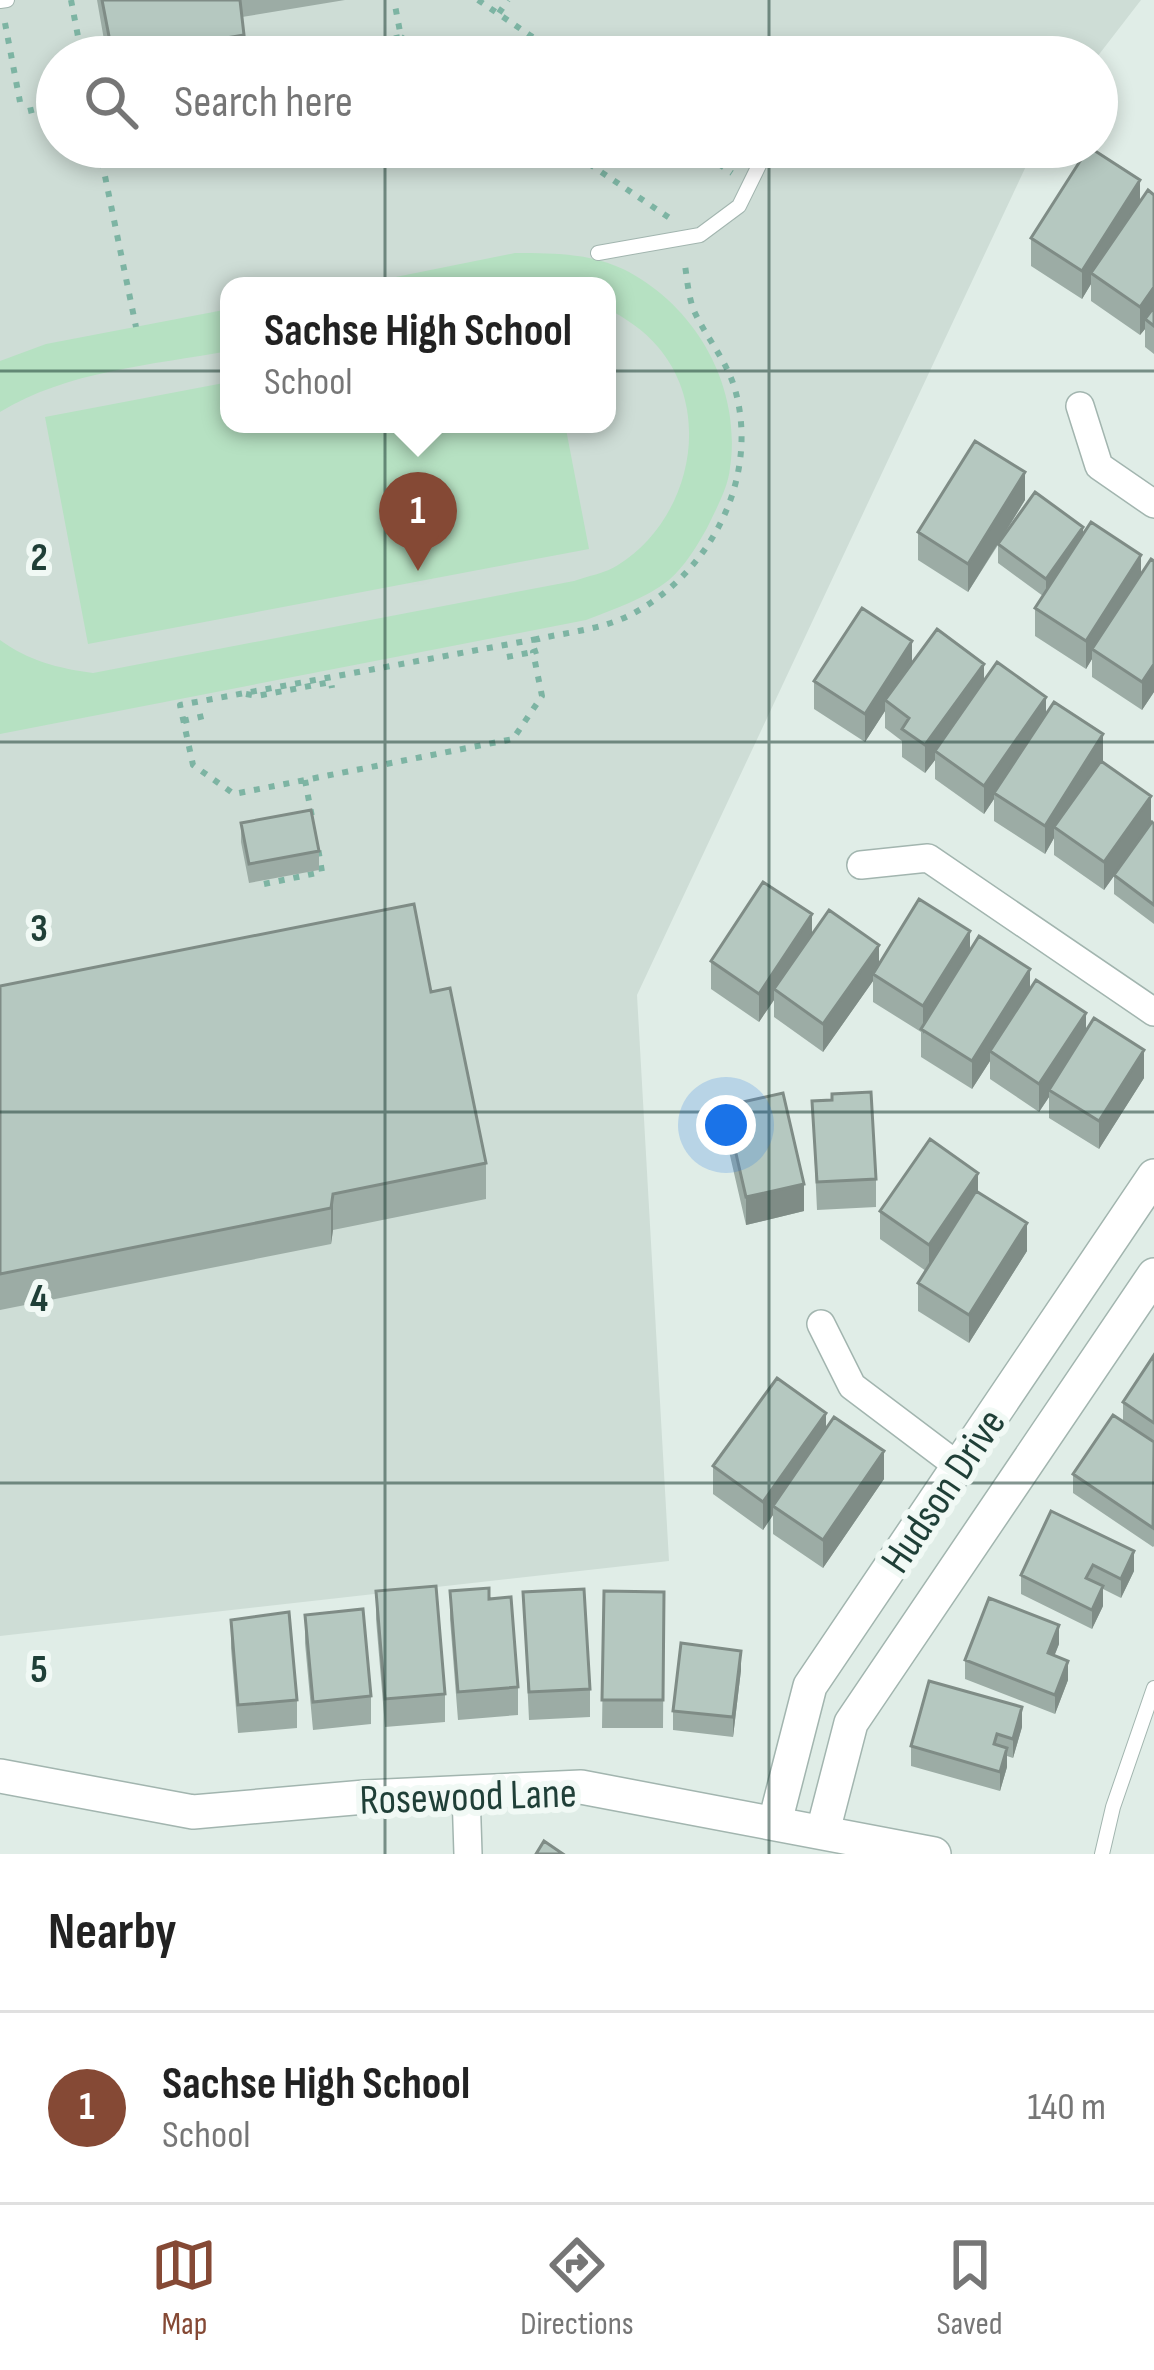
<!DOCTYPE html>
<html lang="en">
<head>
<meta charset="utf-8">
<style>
  body { margin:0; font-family:"Sofia Sans Condensed",sans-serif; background:#f6f6f6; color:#222 }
  .you { position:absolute; left:726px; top:1125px; width:42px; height:42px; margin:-30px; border:9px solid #fff; border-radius:50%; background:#1a73e8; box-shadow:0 0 0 18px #1a73e833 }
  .badge { display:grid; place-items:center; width:78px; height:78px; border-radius:50%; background:#854935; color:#fff; font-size:39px; font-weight:700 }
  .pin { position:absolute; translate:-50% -99px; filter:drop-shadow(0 3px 6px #0008) }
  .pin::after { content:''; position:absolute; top:63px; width:42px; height:36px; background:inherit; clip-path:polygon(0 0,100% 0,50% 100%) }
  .popup { position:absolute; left:220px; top:277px; width:396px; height:156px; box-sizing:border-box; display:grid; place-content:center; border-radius:24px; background:#fff; filter:drop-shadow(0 3px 9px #0005); font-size:39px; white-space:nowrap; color:#767676 }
  .popup b { font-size:45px; color:#222 }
  .popup::after { content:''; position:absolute; left:50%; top:100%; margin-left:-24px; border:24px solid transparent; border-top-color:#fff }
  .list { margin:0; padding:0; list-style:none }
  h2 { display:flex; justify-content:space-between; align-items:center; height:156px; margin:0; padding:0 48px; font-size:51px }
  h2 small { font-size:39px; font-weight:400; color:#767676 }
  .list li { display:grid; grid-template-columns:78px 1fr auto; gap:36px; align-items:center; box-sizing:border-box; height:192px; padding:0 48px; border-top:3px solid #e0e0e0 }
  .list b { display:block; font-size:45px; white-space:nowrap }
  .list p { margin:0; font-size:39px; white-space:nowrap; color:#767676 }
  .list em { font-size:39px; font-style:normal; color:#767676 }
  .icon { flex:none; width:66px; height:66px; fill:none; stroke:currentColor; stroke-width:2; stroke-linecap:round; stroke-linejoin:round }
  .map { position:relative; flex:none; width:1154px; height:1854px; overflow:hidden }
  .search { position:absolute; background:#fff; box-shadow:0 6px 18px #0003; left:36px; right:36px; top:36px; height:132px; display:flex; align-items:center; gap:30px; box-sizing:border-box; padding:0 42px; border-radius:66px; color:#767676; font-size:45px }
  .sheet { height:348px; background:#fff }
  nav { display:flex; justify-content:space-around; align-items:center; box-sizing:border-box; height:168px; border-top:3px solid #e0e0e0; background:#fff; font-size:33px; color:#767676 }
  nav a { display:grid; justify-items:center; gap:6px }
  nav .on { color:#854935 }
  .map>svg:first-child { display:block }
  .built { fill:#ceddd6; fill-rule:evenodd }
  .green { fill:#b6e1c2 }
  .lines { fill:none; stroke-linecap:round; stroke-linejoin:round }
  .service-casing { stroke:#a2b5af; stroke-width:16 }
  .minor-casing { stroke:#a2b5af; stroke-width:30 }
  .tertiary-casing { stroke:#a2b5af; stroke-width:36 }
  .path { stroke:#7db4a3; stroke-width:6; stroke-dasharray:6 9; stroke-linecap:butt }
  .service { stroke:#fff; stroke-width:14 }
  .minor { stroke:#fff; stroke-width:27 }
  .tertiary { stroke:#fff; stroke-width:33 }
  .wall { fill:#9caca5 }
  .shaded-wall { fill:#7f8c86 }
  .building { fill:#b5c8c0; stroke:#7f8c86; stroke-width:3 }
  .grid { fill:none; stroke:#1f3f37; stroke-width:3; stroke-opacity:0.55 }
  .labels { text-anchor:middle; stroke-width:12; stroke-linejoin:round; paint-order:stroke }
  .street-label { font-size:42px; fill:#1f3f37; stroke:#f1f9f5 }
  .grid-label { font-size:39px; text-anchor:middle; font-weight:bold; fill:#1f3f37; stroke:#f1f9f5; stroke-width:12; stroke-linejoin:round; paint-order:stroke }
</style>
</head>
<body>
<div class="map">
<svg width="1154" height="1854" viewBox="0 0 1154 1854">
  <rect width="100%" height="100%" fill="#e0ede7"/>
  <path class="built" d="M0 0H1141L1097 57H57V147H1035L637 995 669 1561 0 1636ZM229 286H607V424H229Z"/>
  <path class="green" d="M515 253C552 253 589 253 623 269 696 305 742 387 730 468 728 488 716 509 707 528 697 546 685 566 669 580 645 599 614 609 586 620L0 734V640C29 661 57 668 93 673L574 581C588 576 606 573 618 565 689 521 715 414 658 347 644 330 626 319 607 308V286H351Z
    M229 309V351C152 365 67 371 0 412V361L46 344Z
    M229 382V424H565L589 549 88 644 45 417Z"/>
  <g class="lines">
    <defs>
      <path id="service" d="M0 1 7 0
        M598 253 700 235 739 206 768 147
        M1102 1854 1113 1807 1154 1688"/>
      <path id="minor" d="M1080 406 1099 466 1154 504
        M861 865 928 858 1154 1012
        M821 1324 852 1386 958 1466
        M466 1792 468 1854"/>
      <path id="tertiary" d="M0 1776 193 1812 365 1797 581 1787 934 1854
        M775 1822 810 1686 1154 1176
        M823 1831 851 1723 1154 1275"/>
    </defs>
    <use href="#service" class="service-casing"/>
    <use href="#minor" class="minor-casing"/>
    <use href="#tertiary" class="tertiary-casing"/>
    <path class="path" d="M71 0 82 57
      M478 0 562 57
      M499 13 508 0
      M5 23 20 102
      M401 37 430 57
      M306 57 401 37 394 0
      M28 111 57 104
      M99 147 136 327
      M564 147 671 219
      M694 147 732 173
      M537 639 180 705 193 765 234 794 513 739 542 696 533 652 539 650 537 639C569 632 605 629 634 613 713 570 761 474 734 386 725 359 707 338 695 313 688 298 687 276 684 259
      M507 657 533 652
      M246 694 257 696 331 682 332 688
      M183 721 208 715
      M305 780 312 817
      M264 884 322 872 318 848"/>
    <use href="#service" class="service"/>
    <use href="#minor" class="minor"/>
    <use href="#tertiary" class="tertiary"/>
  </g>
  <path class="wall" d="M97 0H345L242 17 244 57H107Z
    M1154 195V354L1145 347V329L1140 335 1091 301V284L1082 299 1031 266V238L1140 202Z
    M1025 500 1002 538 1083 534 1141 575 1154 561V692L1142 710 1092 677V659L1086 669 1035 636V608L1043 596 998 563V545L968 592 918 560V532Z
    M912 663 984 680 1046 714 1103 762 1151 824H1154V924L1114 894V876L1104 890 1054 855V838L1045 854 994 821V799L984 814 935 779V760L925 773 902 757V741L885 728V711L865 742 814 709V681Z
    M241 823 319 851V870L249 883 241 842Z
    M812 934 879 965 970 950 1030 989 1086 1030 1144 1078 1099 1149 1049 1118V1097L1039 1112 990 1079V1061L972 1089 921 1057V1032L873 1002V981L823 1052 774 1017V1000L759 1022 711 989V961Z
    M0 986 431 992 486 1163V1199L333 1230 331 1244 0 1310Z
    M812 1101 876 1179V1207L817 1210Z
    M725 1106 804 1211 746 1225 725 1134Z
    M978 1192 1027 1251 969 1343 918 1311V1283L926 1271 880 1239V1211Z
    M1154 1355V1442L1123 1421V1402Z
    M826 1430 884 1479 823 1568 773 1534V1515L763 1530 713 1494V1466Z
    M1154 1442V1546L1153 1547 1073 1493V1474Z
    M1051 1511 1134 1571 1121 1598 1103 1589V1606L1092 1629 1021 1594V1575Z
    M376 1591 445 1694V1722L385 1727 376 1619Z
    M450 1591 489 1599 518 1687V1715L458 1720 450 1619Z
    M604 1591 664 1592 663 1728H602Z
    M523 1592 590 1689V1717L529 1720Z
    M305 1615 371 1696V1724L313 1730 305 1643Z
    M231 1620 297 1700V1728L238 1733 231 1648Z
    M1059 1644 1054 1656 1068 1680 1055 1714 965 1679V1660Z
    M741 1670 733 1737 673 1730V1711Z
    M1022 1727 1013 1758 1007 1756V1767L1000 1791 911 1766V1746Z"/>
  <path class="shaded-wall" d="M1140 180V208L1091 273V284L1082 299V271Z
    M1154 287V315L1145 319V329L1140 335V307Z
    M1025 472V500L968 592V564Z
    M1083 527V546L1046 598V579Z
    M1141 555V583L1092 649V659L1086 669V641Z
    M912 641V669L885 700V711L865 742V714Z
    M984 664V692L935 751V760L925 773V745Z
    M1154 664V692L1142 710V682Z
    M1046 697V725L994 793V799L984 814V786Z
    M1103 734V762L1054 827V838L1045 854V826Z
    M1151 796V824L1104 890V862Z
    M812 914V942L774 989V1000L759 1022V994Z
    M970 931V959L923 1034V1006Z
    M879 945V973L873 974V981L823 1052V1024Z
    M1030 969V997L990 1051V1061L972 1089V1061Z
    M1086 1013V1041L1049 1090V1097L1039 1112V1084Z
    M1144 1050V1078L1099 1149V1121Z
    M978 1173V1201L929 1273V1245Z
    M804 1184V1211L746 1225V1197Z
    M333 1194V1230L331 1244V1208Z
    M1027 1223V1251L969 1343V1315Z
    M826 1413V1441L773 1506V1515L763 1530V1502Z
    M884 1451V1479L823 1568V1540Z
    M1134 1551V1571L1121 1598V1579Z
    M1103 1586V1606L1092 1629V1610Z
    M1059 1625V1644L1048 1672V1653Z
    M741 1651V1670L733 1737V1717Z
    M1068 1661V1680L1055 1714V1695Z
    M1022 1707V1727L1013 1758V1739Z
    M1007 1748V1767L1000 1791V1772Z"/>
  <path class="building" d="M102 0H240L244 35 113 57Z
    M1089 147 1140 180 1082 271 1031 238Z
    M1148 190 1154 195V287L1140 307 1091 273Z
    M1154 307V326L1145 319Z
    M975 441 1025 472 968 564 918 532Z
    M1035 492 1083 527 1046 579 998 544Z
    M1091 522 1141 555 1086 641 1035 608Z
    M1151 559 1154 561V664L1142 682 1092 649Z
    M862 608 912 641 865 714 814 681Z
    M937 629 984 664 925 745 902 729 909 718 885 700Z
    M997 662 1046 697 984 786 935 751Z
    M1054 702 1103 734 1045 826 994 793Z
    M1101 761 1151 796 1104 862 1054 827Z
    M311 810 319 851 249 864 241 823Z
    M1152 822 1154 824V905L1114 875Z
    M763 882 812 914 759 994 711 961Z
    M919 899 970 931 923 1006 873 974Z
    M414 904 431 992 450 988 486 1163 333 1194 331 1208 0 1274V986Z
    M829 910 879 945 823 1024 774 989Z
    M979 936 1030 969 972 1061 921 1029Z
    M1036 980 1086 1013 1039 1084 990 1051Z
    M1094 1018 1144 1050 1099 1121 1049 1090Z
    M871 1092 876 1179 817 1182 812 1101 832 1100V1094Z
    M783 1093 804 1184 746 1197 725 1106Z
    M930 1139 978 1173 929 1245 880 1211Z
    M976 1191 1027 1223 969 1315 918 1283Z
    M1154 1355V1423L1123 1402Z
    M777 1378 826 1413 763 1502 713 1466Z
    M1113 1415 1154 1442 1153 1528 1073 1474Z
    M834 1417 884 1451 823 1540 773 1506Z
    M1051 1511 1134 1551 1121 1579 1093 1565 1086 1578 1103 1586 1092 1610 1021 1575Z
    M436 1586 445 1694 385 1699 376 1591Z
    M489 1588V1599L511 1597 518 1687 458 1692 450 1591Z
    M584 1589 590 1689 529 1692 523 1592Z
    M604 1591 664 1592 663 1700H602Z
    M989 1598 1059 1625 1048 1653 1068 1661 1055 1695 965 1660Z
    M363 1609 371 1696 313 1702 305 1615Z
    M289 1612 297 1700 238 1705 231 1620Z
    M681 1643 741 1651 733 1717 673 1711Z
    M929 1681 1022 1707 1013 1739 997 1734 994 1744 1007 1748 1000 1772 911 1746Z
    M544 1841 563 1854H536Z"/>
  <path class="grid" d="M385 0V57M769 0V57M385 147V1854M769 147V1854M0 371H1154M0 742H1154M0 1112H1154M0 1483H1154"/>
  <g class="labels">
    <g class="street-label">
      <text transform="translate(942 1490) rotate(-56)" y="15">Hudson Drive</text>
      <text transform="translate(468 1795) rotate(-2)" y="15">Rosewood Lane</text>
    </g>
  </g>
  <g class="grid-label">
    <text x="39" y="570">2</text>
    <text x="39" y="941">3</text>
    <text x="39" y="1311">4</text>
    <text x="39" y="1682">5</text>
  </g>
</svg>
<div class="you"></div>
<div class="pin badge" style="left:418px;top:571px">1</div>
<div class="popup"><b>Sachse High School</b>School</div>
<div class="search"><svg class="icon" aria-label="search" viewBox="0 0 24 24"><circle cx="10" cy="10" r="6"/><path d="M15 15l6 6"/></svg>Search here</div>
</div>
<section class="sheet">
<h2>Nearby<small></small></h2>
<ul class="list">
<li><span class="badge">1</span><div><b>Sachse High School</b><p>School</p></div><em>140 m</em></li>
</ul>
</section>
<nav>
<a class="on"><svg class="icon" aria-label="map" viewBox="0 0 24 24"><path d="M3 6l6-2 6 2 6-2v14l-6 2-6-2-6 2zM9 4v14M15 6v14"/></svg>Map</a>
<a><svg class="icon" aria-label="directions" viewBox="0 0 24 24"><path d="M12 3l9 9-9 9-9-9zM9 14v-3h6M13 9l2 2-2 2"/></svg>Directions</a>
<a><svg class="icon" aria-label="saved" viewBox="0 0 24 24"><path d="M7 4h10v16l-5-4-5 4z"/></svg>Saved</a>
</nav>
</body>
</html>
